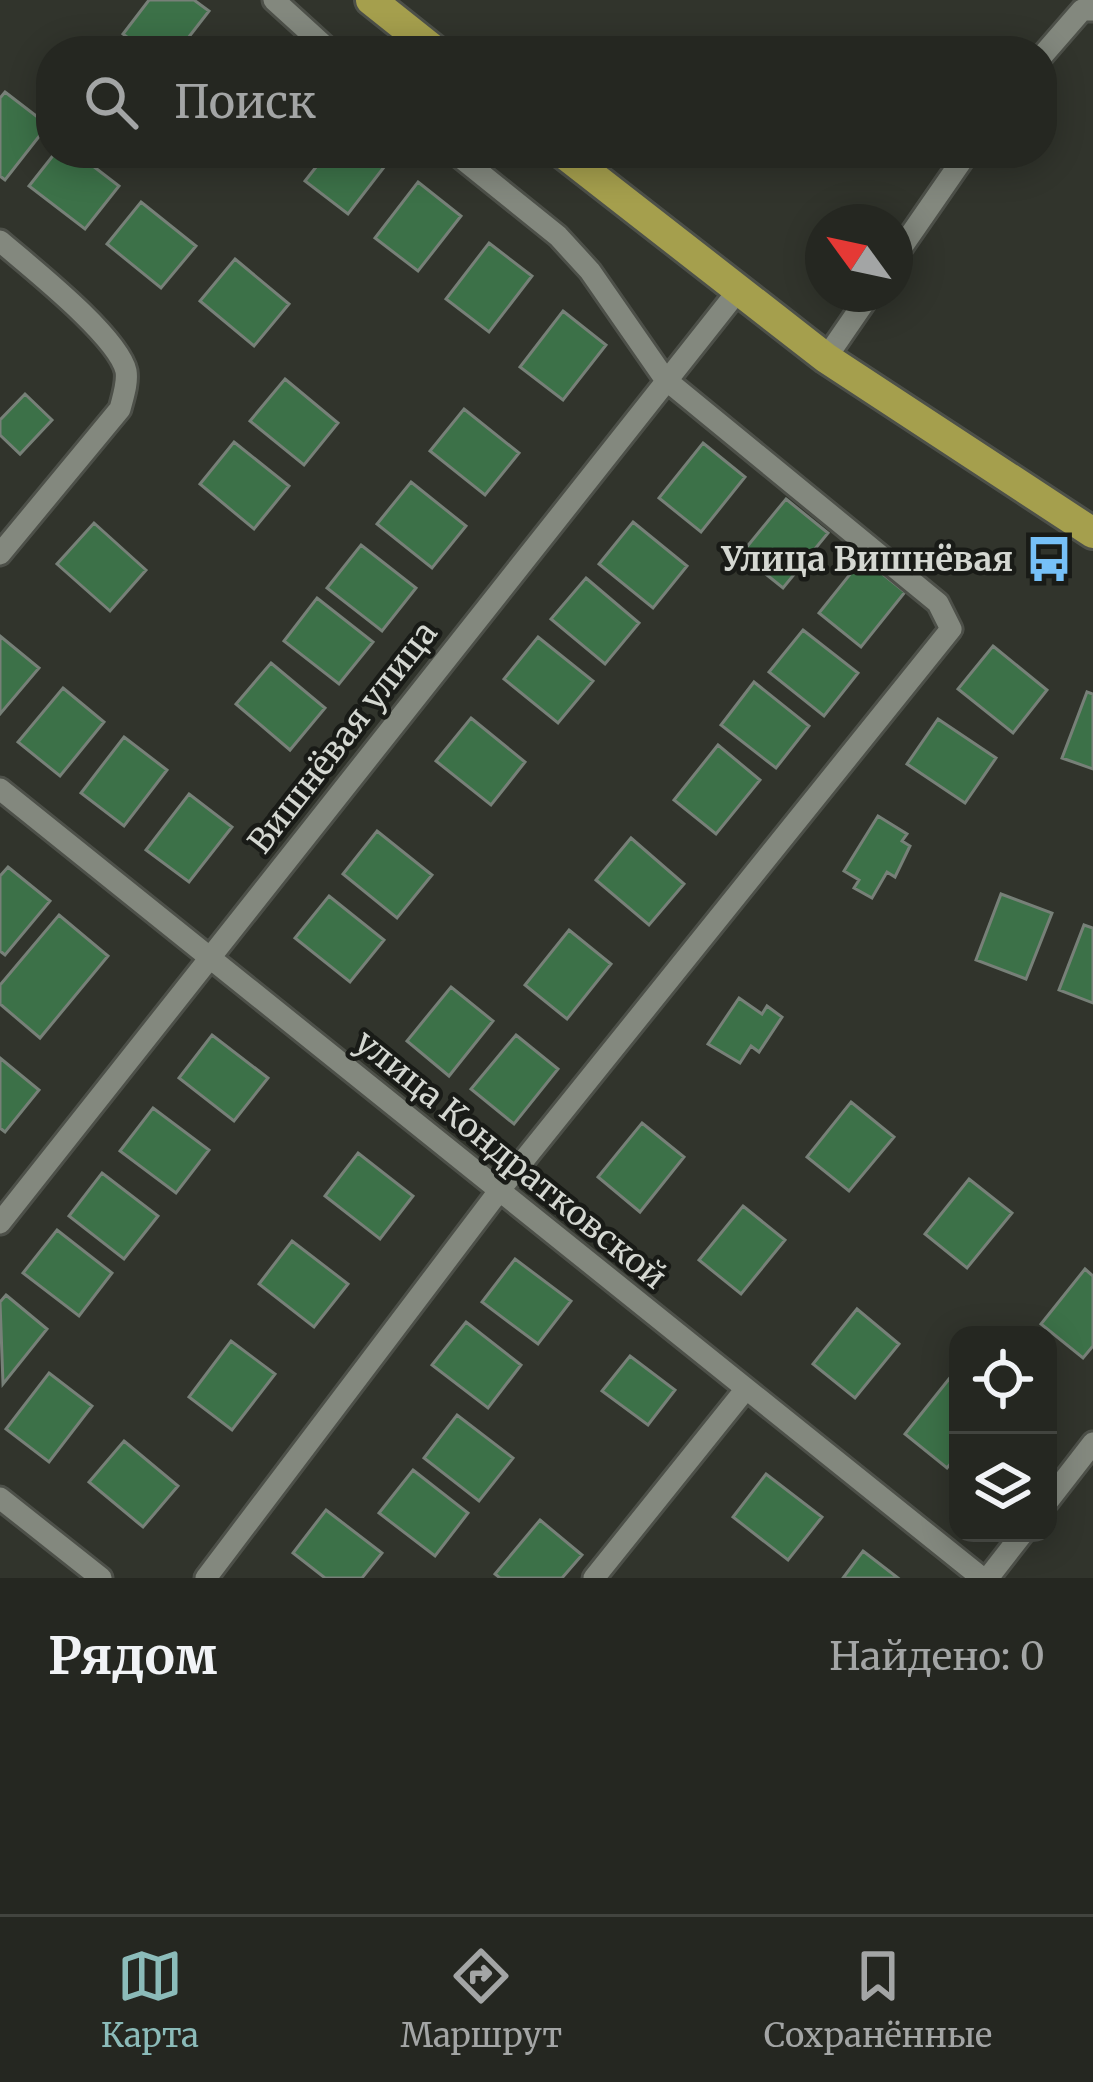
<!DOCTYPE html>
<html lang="ru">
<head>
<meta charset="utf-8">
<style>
  body { margin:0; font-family:Merriweather,serif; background:#31332e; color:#f1f3f6 }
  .controls { position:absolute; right:36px; bottom:36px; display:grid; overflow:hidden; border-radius:24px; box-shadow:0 6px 30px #0003 }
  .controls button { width:108px; height:108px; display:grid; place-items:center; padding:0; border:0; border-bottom:3px solid #42443f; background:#252721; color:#f1f3f6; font:60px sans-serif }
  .compass { position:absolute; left:805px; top:204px; width:108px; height:108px; border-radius:50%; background:#252721; box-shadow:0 6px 30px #0003; rotate:303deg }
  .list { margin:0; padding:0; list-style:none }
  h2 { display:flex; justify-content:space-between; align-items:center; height:156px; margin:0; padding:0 48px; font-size:51px }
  h2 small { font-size:39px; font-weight:400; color:#a3a5a5 }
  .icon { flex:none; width:66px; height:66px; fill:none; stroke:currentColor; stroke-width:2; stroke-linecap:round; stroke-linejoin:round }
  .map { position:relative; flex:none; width:1093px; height:1578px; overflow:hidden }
  .search { position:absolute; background:#252721; box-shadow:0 6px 30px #0003; left:36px; right:36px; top:36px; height:132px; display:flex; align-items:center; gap:30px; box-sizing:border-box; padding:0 42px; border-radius:48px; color:#a3a5a5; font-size:45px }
  .sheet { height:336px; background:#252721 }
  nav { display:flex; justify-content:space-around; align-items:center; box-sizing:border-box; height:168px; border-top:3px solid #42443f; background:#252721; font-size:33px; color:#a3a5a5 }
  nav a { display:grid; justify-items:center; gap:6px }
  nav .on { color:#8bbbb9 }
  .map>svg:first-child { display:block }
  .building { fill:#3c7148; stroke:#778078; stroke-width:3 }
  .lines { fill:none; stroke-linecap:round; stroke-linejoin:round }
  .minor-casing { stroke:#4d5049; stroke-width:27 }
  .major-casing { stroke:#4d5049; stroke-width:36 }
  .minor { stroke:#83887e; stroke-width:21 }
  .major { stroke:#a59f4d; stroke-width:30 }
  .labels { text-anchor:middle; stroke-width:9; stroke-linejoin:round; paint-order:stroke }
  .poi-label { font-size:33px; font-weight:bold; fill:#d4d7d1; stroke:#191b17; text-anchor:end }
  .street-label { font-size:33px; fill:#d4d7d1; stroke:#191b17 }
</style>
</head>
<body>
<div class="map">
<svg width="1093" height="1578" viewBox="0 0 1093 1578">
  <rect width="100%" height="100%" fill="#31342c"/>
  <path class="building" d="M149 0H194L209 11 178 51H145L123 34Z
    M5 92 48 125 5 180 0 176V98Z
    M55 153H76L119 186 85 229 29 186Z
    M327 153H384L391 158 348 214 305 181Z
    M418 182 461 216 418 271 375 238Z
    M141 202 196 246 161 288 107 244Z
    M489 243 532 276 489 332 446 299Z
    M235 259 289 304 254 346 200 301Z
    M563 311 606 345 563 400 520 367Z
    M285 379 338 423 304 465 250 421Z
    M25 394 52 420 20 454 0 435V420Z
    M464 409 519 453 485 495 430 451Z
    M234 442 289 486 254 529 200 484Z
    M703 443 745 477 701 532 659 498Z
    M411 482 466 526 432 568 377 524Z
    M786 499 828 533 783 588 741 554Z
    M633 522 687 566 653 608 599 564Z
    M94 523 146 570 110 611 57 564Z
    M361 545 416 588 382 631 327 588Z
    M863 558 905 592 861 647 819 613Z
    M586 578 639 623 605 664 551 619Z
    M317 598 373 642 339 684 284 641Z
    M803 630 858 673 824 716 769 672Z
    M0 636 39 668 0 714Z
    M538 637 593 681 558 723 504 679Z
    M993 646 1047 690 1013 733 958 689Z
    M271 663 325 708 290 750 236 704Z
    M754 682 809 726 776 768 721 725Z
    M63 688 104 722 60 776 18 742Z
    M1087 692 1093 694V769L1062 758Z
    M471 718 525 762 491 805 436 761Z
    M938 719 996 758 965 803 907 764Z
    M124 737 167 770 124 826 81 793Z
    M718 745 760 780 716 834 674 800Z
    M189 794 232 827 189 882 146 850Z
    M878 816 907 834 902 841 910 846 895 877 887 872 872 898 854 888 859 880 844 871Z
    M377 831 432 875 397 918 343 874Z
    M631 838 684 884 649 925 596 880Z
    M8 867 50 901 5 955 0 951V876Z
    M1001 894 1052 913 1026 979 976 960Z
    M329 896 384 940 350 982 295 938Z
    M59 915 108 956 40 1038 0 1004V985Z
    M1084 925 1093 928V1003L1059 990Z
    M569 930 611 964 567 1019 525 985Z
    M451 987 493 1021 449 1076 407 1041Z
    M739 998 762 1014 767 1006 782 1017 759 1052 751 1046 740 1063 708 1044Z
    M212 1035 268 1078 234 1121 179 1078Z
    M516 1035 558 1069 514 1124 471 1089Z
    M0 1058 39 1090 5 1132 0 1128Z
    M851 1102 894 1137 849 1191 807 1157Z
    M153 1108 209 1150 176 1193 120 1151Z
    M642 1123 684 1157 640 1212 598 1177Z
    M358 1153 413 1196 380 1239 325 1196Z
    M102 1173 158 1216 124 1259 69 1216Z
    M969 1179 1012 1213 967 1268 925 1234Z
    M743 1206 785 1240 741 1294 699 1260Z
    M57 1230 112 1273 79 1316 23 1273Z
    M292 1241 348 1284 314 1327 259 1284Z
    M515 1259 571 1301 538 1344 482 1302Z
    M1085 1269 1093 1276V1346L1083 1358 1041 1324Z
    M6 1295 47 1329 3 1384 0 1302Z
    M857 1309 899 1344 855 1398 813 1364Z
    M466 1322 521 1365 488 1408 432 1365Z
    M231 1341 275 1374 232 1430 189 1397Z
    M630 1356 675 1390 648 1425 602 1391Z
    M49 1373 92 1406 49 1462 6 1429Z
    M949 1379 958 1387V1455L947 1468 905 1434Z
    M457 1415 513 1458 479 1501 424 1458Z
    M124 1441 178 1486 143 1527 89 1482Z
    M413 1470 468 1513 435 1556 379 1513Z
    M766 1474 822 1517 788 1560 733 1517Z
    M326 1510 382 1553 362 1578H325L293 1553Z
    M540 1520 582 1555 562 1578H500L495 1574Z
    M863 1551 898 1578H843Z"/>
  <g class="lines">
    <defs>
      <path id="minor" d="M274 0 330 51
        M1042 56 1082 10H1093
        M0 241C29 266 118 336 126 371 128 383 123 397 120 409L0 554
        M895 257 967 153
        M826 358 870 294
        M0 789 982 1578
        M0 1223 737 292
        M0 1498 101 1578
        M1048 1501 1093 1443
        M206 1578 499 1191 951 629 938 603 665 379 590 271 558 236 455 153
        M594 1578 745 1390
        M988 1578 1023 1533"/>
      <path id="major" d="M371 0 435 51
        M563 153 826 358 1093 533"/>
    </defs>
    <use href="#minor" class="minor-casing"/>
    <use href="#major" class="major-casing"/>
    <use href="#minor" class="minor"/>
    <use href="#major" class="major"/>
  </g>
  <defs>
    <symbol id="bus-bare" viewBox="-9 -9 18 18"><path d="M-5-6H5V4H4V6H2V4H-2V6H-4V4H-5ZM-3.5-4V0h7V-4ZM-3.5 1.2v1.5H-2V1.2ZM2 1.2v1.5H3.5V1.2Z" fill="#76c0f7" stroke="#191b17" stroke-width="2.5" paint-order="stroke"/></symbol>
  </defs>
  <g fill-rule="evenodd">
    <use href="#bus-bare" x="1016" y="526" width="66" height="66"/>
  </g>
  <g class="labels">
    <g class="poi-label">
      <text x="1013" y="571">Улица Вишнёвая</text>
    </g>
    <g class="street-label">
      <text transform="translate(342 737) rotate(-52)" y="12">Вишнёвая улица</text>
      <text transform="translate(511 1159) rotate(39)" y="12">улица Кондратковской</text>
    </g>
  </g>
</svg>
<div class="controls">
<button><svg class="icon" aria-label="locate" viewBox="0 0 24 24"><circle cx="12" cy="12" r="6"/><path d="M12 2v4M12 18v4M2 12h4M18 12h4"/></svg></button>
<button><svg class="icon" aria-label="layers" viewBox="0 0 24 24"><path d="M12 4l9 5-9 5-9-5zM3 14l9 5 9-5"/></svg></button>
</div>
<svg class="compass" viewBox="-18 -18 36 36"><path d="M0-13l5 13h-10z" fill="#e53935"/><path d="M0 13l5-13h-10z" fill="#a3a5a5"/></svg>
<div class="search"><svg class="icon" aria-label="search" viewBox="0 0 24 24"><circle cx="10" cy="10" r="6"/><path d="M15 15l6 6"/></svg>Поиск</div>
</div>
<section class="sheet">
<h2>Рядом<small>Найдено: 0</small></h2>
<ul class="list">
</ul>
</section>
<nav>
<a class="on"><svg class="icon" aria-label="map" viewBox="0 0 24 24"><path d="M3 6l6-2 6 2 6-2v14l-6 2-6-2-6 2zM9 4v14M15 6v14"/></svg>Карта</a>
<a><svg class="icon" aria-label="directions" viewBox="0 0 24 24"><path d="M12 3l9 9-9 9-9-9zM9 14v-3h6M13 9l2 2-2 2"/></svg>Маршрут</a>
<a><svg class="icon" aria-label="saved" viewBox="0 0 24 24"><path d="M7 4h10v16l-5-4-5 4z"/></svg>Сохранённые</a>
</nav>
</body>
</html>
